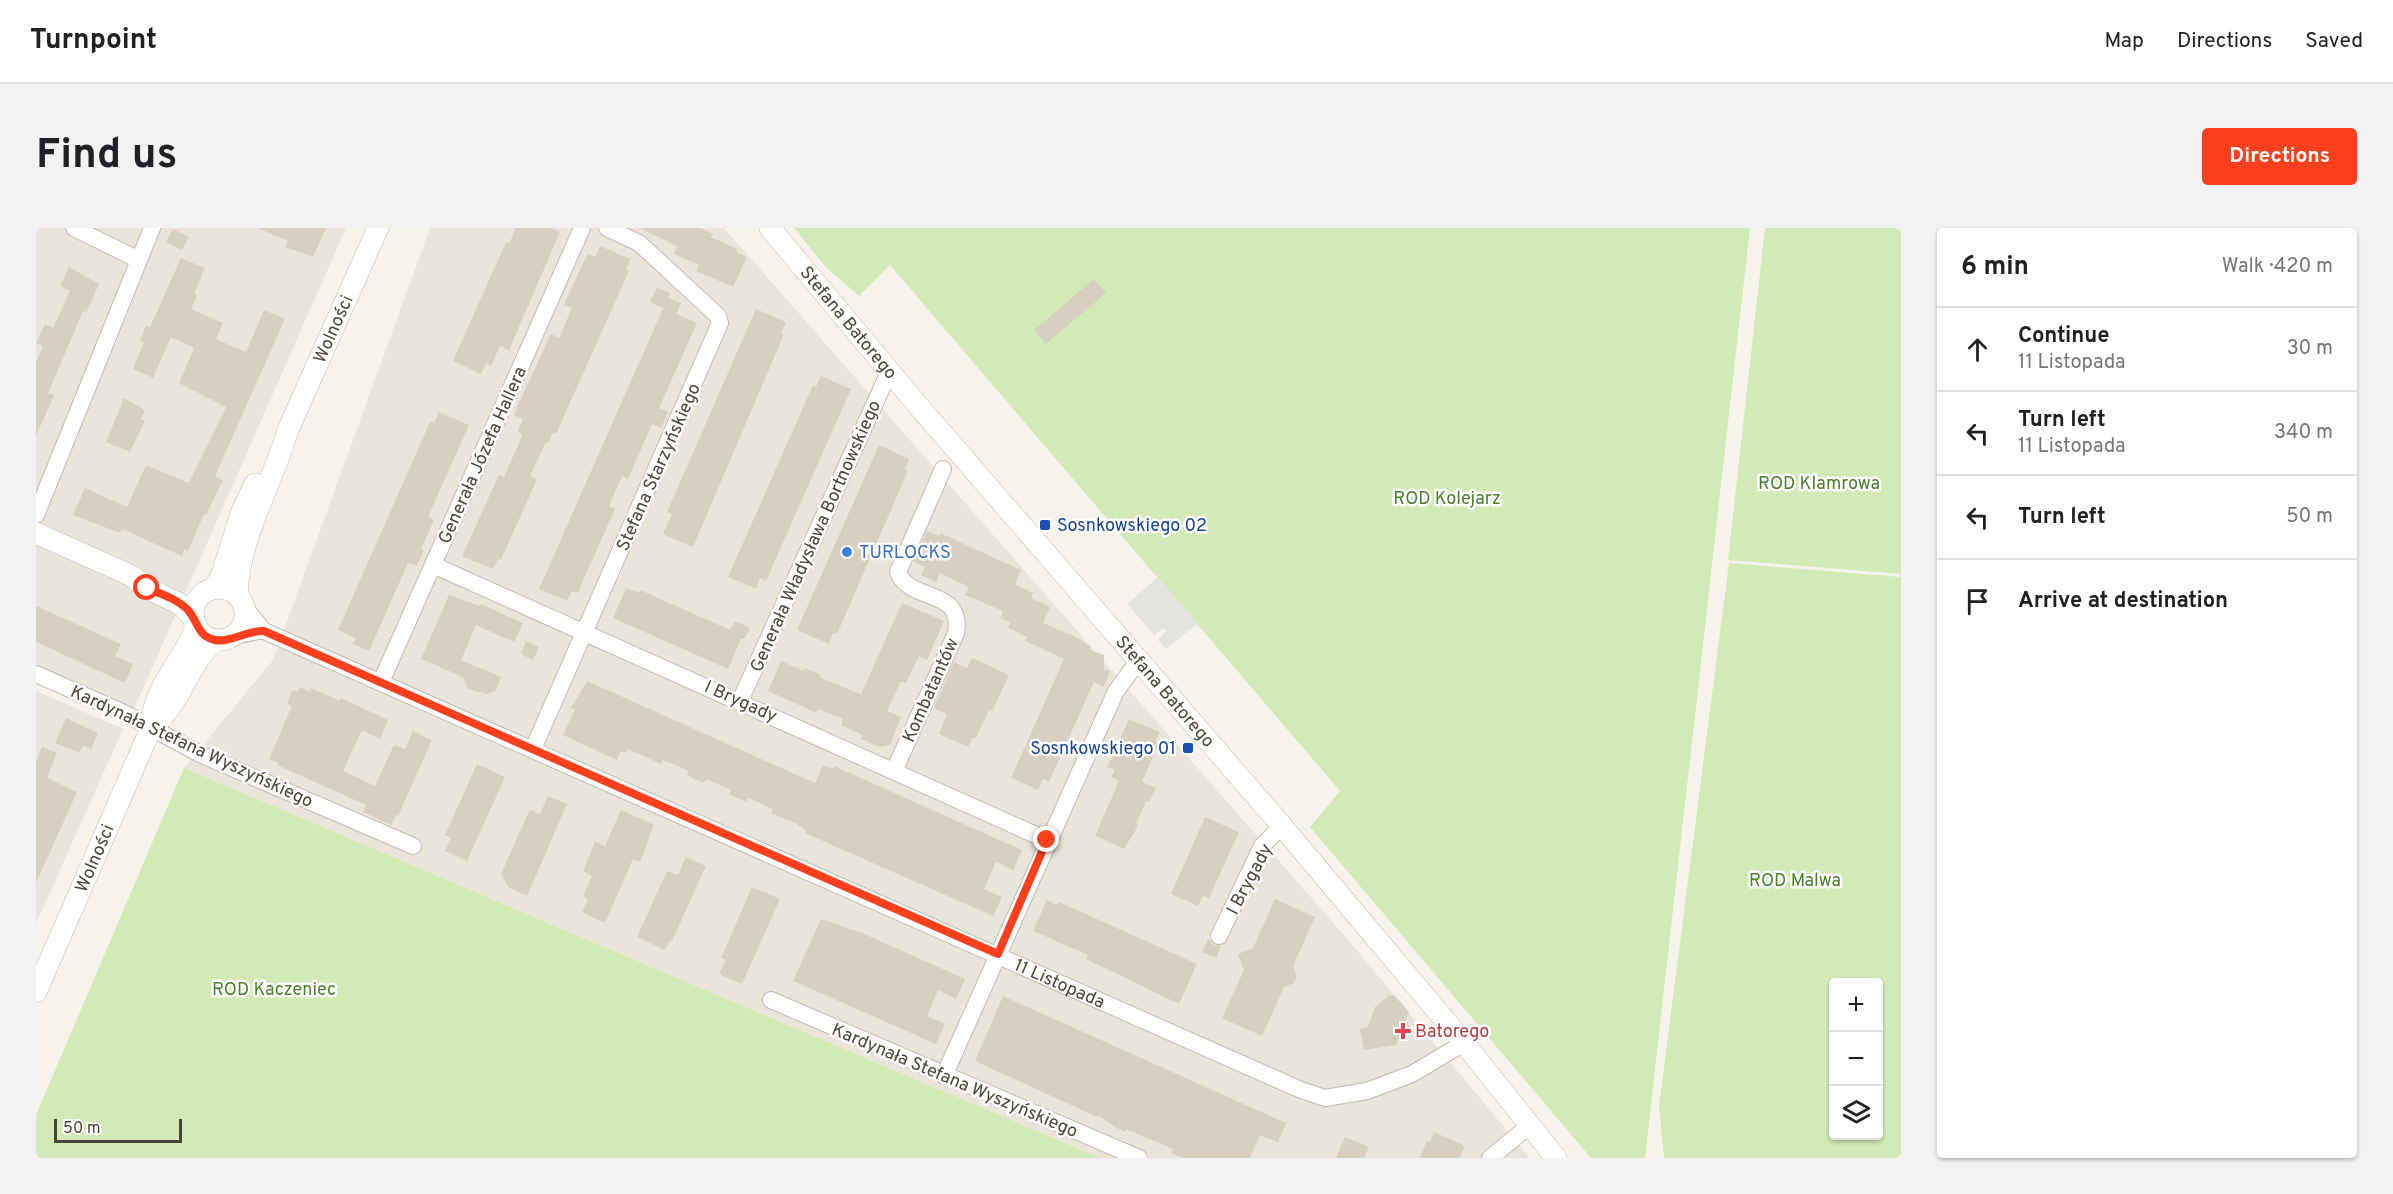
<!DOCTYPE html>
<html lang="en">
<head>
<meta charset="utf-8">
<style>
  body { margin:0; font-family:Overpass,sans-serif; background:#f2f2f2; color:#202124 }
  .controls { position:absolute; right:18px; bottom:18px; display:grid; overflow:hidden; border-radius:6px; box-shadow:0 2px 4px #0004 }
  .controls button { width:54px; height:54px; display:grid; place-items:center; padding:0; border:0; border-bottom:2px solid #e0e0e0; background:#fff; color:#202124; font:30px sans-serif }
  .scale { position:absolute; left:18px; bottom:15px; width:128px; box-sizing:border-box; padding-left:6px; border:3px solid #4b4439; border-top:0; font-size:16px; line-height:21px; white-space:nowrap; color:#4b4439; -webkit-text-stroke:4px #fff; paint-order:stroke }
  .stop { position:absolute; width:18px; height:18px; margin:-14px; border:4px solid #fc3f1d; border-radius:50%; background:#fff }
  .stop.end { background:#fc3f1d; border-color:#fff; box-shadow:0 2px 6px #0008 }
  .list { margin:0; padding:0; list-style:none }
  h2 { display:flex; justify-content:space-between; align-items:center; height:78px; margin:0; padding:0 24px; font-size:26px }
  h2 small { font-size:20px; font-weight:400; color:#757577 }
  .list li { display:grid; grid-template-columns:39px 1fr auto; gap:18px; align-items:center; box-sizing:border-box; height:84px; padding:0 24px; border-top:2px solid #e0e0e0 }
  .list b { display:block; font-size:22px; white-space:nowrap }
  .list p { margin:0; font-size:20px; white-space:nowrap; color:#757577 }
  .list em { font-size:20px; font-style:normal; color:#757577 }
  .icon { flex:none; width:33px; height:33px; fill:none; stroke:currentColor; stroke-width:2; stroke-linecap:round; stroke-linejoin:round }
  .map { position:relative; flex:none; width:1865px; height:930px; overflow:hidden; border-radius:6px }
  header { display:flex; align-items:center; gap:36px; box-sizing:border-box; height:84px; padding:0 30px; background:#fff; border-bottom:2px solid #e0e0e0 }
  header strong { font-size:28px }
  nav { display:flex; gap:33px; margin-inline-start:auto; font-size:21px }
  .intro { display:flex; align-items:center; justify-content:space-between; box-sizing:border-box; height:144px; padding:0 36px }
  h1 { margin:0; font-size:42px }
  .button { padding:15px 27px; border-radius:6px; background:#fc3f1d; color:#fff; font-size:21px; font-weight:700 }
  main { display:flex; gap:36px; padding:0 36px }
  aside { flex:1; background:#fff; border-radius:6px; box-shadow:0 2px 4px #0004 }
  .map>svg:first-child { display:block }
  .residential { fill:#eae5da }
  .green { fill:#d2eab5; fill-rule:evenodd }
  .parking { fill:#e5e3e0 }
  .building { fill:#d8cfc1 }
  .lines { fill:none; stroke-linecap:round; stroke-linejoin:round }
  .minor-casing { stroke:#c2bbae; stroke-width:18 }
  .tertiary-casing { stroke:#c2bbae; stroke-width:22 }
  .minor { stroke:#fff; stroke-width:16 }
  .tertiary { stroke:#fff; stroke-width:21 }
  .route { stroke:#fc3f1d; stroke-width:8 }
  .transit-dot { fill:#1a4fb4; stroke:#fff; stroke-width:2 }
  .shop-dot { fill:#3f7fe0; stroke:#fff; stroke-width:2 }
  .health-dot { fill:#e0444e; stroke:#fff; stroke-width:2 }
  .labels { text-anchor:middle; stroke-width:5; stroke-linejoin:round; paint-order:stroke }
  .street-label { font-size:18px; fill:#4b4439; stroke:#fff }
  .park-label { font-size:18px; fill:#4a7f2a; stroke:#fff }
  .transit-label { font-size:18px; fill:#164399; stroke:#fff; text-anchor:start }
  .shop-label { font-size:18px; fill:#366cbe; stroke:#fff; text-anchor:start }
  .health-label { font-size:18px; fill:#be3a42; stroke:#fff; text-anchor:start }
</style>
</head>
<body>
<header>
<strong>Turnpoint</strong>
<nav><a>Map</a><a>Directions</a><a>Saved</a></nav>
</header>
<div class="intro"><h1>Find us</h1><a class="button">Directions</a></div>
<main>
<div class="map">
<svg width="1865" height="930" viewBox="0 0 1865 930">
  <rect width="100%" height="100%" fill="#f6f3ec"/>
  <path class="residential" d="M0 0H310L98 481 0 438Z
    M394 0H688L1308 707 1494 930H1064L148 540 237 432Z
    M0 463 87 501 0 696Z"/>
  <path class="green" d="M758 0H1714L1609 930H1555L1274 599 1304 563 854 37 823 68 790 39Z
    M1729 0H1865V346L1692 332Z
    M1693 335 1865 349V930H1628L1623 878ZM1798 754H1842V908H1798Z
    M148 540 1064 930H0V887Z"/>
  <path class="parking" d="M1122 349 1162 395 1130 421 1122 412 1131 402 1127 400 1118 407 1091 376Z"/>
  <path class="building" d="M222 0H290L277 29 249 19 252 13Z
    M480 0H515L524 4 473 122 464 118 455 138 450 135 445 146 417 133 470 14 473 16Z
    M603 0H664L677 6 675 9 701 21 700 24 711 29 697 59 660 43 663 37 638 26 641 18Z
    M137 1 153 9 146 22 130 14Z
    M564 18 594 31 590 42 593 43 520 206 517 204 512 215 510 214 494 248 501 251 465 332 462 331 457 341 426 328 463 247 468 249 486 208 482 202 487 191 478 187 481 179 515 106 523 110 536 80 528 77 548 33 552 26 559 29Z
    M145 30 169 40 158 66 161 68 155 81 187 95 180 111 210 124 228 82 249 91 179 248 187 252 170 287 168 286 152 323 148 321 146 328 86 301 84 305 37 287 49 260 91 279 110 237 153 255 190 179 143 155 158 120 135 109 117 150 97 141 108 114 104 112 110 98 114 99Z
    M33 39 63 56 50 85 47 83 12 165 18 167 0 208V134L7 118 0 115 9 96 17 100 34 63 24 58Z
    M1058 51 1070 65 1010 116 998 102Z
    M621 60 634 65 632 70 645 75 640 86 661 95 623 180 632 184 625 200 616 196 592 251 586 248 573 278 579 281 545 357 542 365 536 363 531 373 503 361 629 76 627 80 614 74Z
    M720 81 750 94 745 105 748 106 657 319 627 306 636 286 631 284Z
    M785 148 815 161 730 353 724 350 720 361 692 349 777 157 780 159Z
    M88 170 109 182 105 191 109 193 94 224 70 214Z
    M403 184 433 197 392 289 398 292 385 321 388 322 384 331 381 338 372 335 333 423 317 416 320 410 302 402 394 194 398 195Z
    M843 217 873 231 869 242 872 243 801 406 797 405 793 416 761 402Z
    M891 303 903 308 904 305 985 342 979 356 997 365 995 370 1014 379 1007 395 1042 410 1054 418V422L1068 427V441L1074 443 1067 459 1058 454 1013 554 1007 551 1002 562 975 550 1028 431 989 413 991 409 972 400 974 394 964 390 967 383 929 367 933 359 904 345 900 354 885 347 889 339 878 334Z
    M590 360 603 365 604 362 694 402 699 393 714 400 708 411H705L692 441 577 390Z
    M413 367 444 378 445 376 487 395 478 414 440 397 425 432 465 449 459 463 451 466 432 461 427 449 385 431Z
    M866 375 908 393 891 432 883 428 870 455 865 453 851 483 865 489 854 517 843 519 825 511 827 507 805 497 807 491 782 481 781 485 732 463 745 433 768 443 769 440 785 447 784 450 825 466Z
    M0 378 85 416 79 428 97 436 89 455 0 414Z
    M490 413 503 419 497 432 485 426Z
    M936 430 973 447 956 484 953 482 940 510 937 509 932 519 903 506 911 486 898 480 918 434 931 440Z
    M551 453 779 555 787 537 797 541 798 538 986 622 977 642 960 634 948 661 966 669 957 688 769 605 770 602 761 596 735 585 737 581 712 570 710 574 693 566 695 562 670 551 668 555 660 552 651 547 653 543 627 532 625 536 592 521 591 525 585 523 581 532 527 507 539 481 535 480Z
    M264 459 274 464 275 460 304 473 305 470 352 492 344 511 326 502 307 543 339 558 358 517 369 521 377 503 396 512 362 588 360 587 355 597 327 584 330 577 241 537 243 535 233 531 256 478 251 475 256 463H262Z
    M30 490 62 505 55 521 47 517 43 525 19 515Z
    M1093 491 1124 504 1119 513 1123 515 1106 554 1120 560 1113 574 1110 573 1100 596 1102 598 1088 621 1059 608 1083 553 1075 549 1079 542 1071 539Z
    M6 519 21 525 11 550 41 564 0 655V534Z
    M441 536 469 549 431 633 409 623 415 610 409 607Z
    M512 568 531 576 491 668 472 659 465 646 494 581 504 586Z
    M585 582 618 597 604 634 597 631 569 695 546 684 552 671 547 668 556 648 547 643 559 614 569 618Z
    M1169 589 1203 604 1173 670 1167 668 1162 678 1135 666Z
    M650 629 670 638 636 713 634 712 629 722 601 709 631 643 642 647Z
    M716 659 744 671 706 756 683 746 690 732 685 730Z
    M1239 671 1279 689 1257 738 1261 748 1258 755 1248 759 1226 808 1186 790 1208 742 1202 726 1217 720Z
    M1011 672 1021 677 1023 674 1161 736 1143 776 1050 731 1052 727 997 703Z
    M785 691 826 705 929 751 920 771 902 762 891 788 909 796 900 816 757 753Z
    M1172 711 1178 717 1185 718 1180 730 1166 724Z
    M1353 767 1359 768 1373 784 1370 791 1374 800 1372 807 1363 810 1360 817 1328 822 1324 801 1332 799 1339 779Z
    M967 768 1250 895 1242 914 1224 907 1214 930H1147L1135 925 1137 921 1090 901 1089 904 1079 899 1062 887 1061 889 939 833Z
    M1398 904 1429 918 1423 930H1383L1391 913 1394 914Z
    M1309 909 1333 919 1328 930H1300Z"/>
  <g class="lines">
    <defs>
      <g id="minor">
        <path d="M38 0 101 31"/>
        <path d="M0 287 116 0"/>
        <path d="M397 337 1011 612"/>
        <path id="s1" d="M209 380 228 403 1265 862 1289 870 1331 863 1376 846 1428 815"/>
        <path d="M198 408 227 402"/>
        <path d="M0 446 88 485 164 526 377 618"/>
        <path d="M345 454 546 0"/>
        <path d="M704 473 853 144"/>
        <path d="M497 521 684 95 682 88 603 15 571 0"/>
        <path d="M858 543 920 405C928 359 873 375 862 344L907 241"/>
        <path d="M1183 708 1226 618 1246 598"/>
        <path d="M735 772 1103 930"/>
        <path d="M908 848 1080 463 1103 432"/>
        <path d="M1454 930 1493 898"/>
      </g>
      <g id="tertiary">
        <path id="s2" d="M734 0 879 174 1246 598 1428 815 1520 930"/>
        <path d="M0 305 96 348 111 360 144 376 158 390"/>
        <circle cx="183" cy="386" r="26"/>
        <path d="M178 361 186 346 206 283 219 256"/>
        <path id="s3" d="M201 367C203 309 236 257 252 202L342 0"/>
        <path d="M116 498C146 477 151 434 181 412"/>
        <path id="s4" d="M0 764 116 498C115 460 149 433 160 398"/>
      </g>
    </defs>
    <use href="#minor" class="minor-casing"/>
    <use href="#tertiary" class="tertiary-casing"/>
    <use href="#minor" class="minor"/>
    <use href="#tertiary" class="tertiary"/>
  </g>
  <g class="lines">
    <path class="route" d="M111 360C125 366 141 371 152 382 162 393 161 408 179 412 194 415 212 402 228 403L962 726 1011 612"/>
  </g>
  <g class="transit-dot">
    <rect x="1003" y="291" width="12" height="12" rx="3"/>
    <rect x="1146" y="514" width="12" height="12" rx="3"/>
  </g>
  <circle class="shop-dot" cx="811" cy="324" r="6"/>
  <path class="health-dot" d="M1364 794h6v6h6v6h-6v6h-6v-6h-6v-6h6z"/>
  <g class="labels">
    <g class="street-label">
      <text dy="6" stroke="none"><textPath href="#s2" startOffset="123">Stefana Batorego</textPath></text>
      <text dy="6" stroke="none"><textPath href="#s3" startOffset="284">Wolności</textPath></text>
      <text transform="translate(446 227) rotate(-66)" y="6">Generała Józefa Hallera</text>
      <text transform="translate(622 239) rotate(-66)" y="6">Stefana Starzyńskiego</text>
      <text transform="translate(779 308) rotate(-66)" y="6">Generała Władysława Bortnowskiego</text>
      <text transform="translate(894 462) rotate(-66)" y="6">Kombatantów</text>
      <text dy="6" stroke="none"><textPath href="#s2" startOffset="609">Stefana Batorego</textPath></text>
      <text transform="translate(705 473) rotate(24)" y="6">I Brygady</text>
      <text transform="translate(156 518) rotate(25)" y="6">Kardynała Stefana Wyszyńskiego</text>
      <text dy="6" stroke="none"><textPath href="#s4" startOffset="146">Wolności</textPath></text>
      <text transform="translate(1213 651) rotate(-62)" y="6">I Brygady</text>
      <text dy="6" stroke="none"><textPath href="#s1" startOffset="900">11 Listopada</textPath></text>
      <text transform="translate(919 852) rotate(23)" y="6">Kardynała Stefana Wyszyńskiego</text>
    </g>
    <g class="park-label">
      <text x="1783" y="261">ROD Klamrowa</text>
      <text x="1411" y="276">ROD Kolejarz</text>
      <text x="1759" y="658">ROD Malwa</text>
      <text x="238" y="767">ROD Kaczeniec</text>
    </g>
    <g class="transit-label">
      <text x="1021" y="303">Sosnkowskiego 02</text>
      <text x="1140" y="526" text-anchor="end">Sosnkowskiego 01</text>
    </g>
    <g class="shop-label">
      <text x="823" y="330">TURLOCKS</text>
    </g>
    <g class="health-label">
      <text x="1379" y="809">Batorego</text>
    </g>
  </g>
</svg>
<div class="controls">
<button>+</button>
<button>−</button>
<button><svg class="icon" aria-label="layers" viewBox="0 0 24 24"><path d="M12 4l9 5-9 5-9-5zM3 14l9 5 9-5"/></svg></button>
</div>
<div class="scale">50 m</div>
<div class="stop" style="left:111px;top:360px"></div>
<div class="stop end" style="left:1011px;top:612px"></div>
</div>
<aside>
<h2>6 min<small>Walk · 420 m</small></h2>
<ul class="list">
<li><svg class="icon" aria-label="ahead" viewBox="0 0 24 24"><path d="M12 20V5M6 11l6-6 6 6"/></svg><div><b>Continue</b><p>11 Listopada</p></div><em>30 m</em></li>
<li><svg class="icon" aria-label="left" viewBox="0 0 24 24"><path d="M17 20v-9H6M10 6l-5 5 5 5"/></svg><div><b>Turn left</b><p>11 Listopada</p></div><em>340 m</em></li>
<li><svg class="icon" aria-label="left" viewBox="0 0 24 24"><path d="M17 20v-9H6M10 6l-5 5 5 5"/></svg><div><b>Turn left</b></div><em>50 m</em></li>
<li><svg class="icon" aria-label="arrive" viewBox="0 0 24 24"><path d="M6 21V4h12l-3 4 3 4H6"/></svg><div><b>Arrive at destination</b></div></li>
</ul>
</aside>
</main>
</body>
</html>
